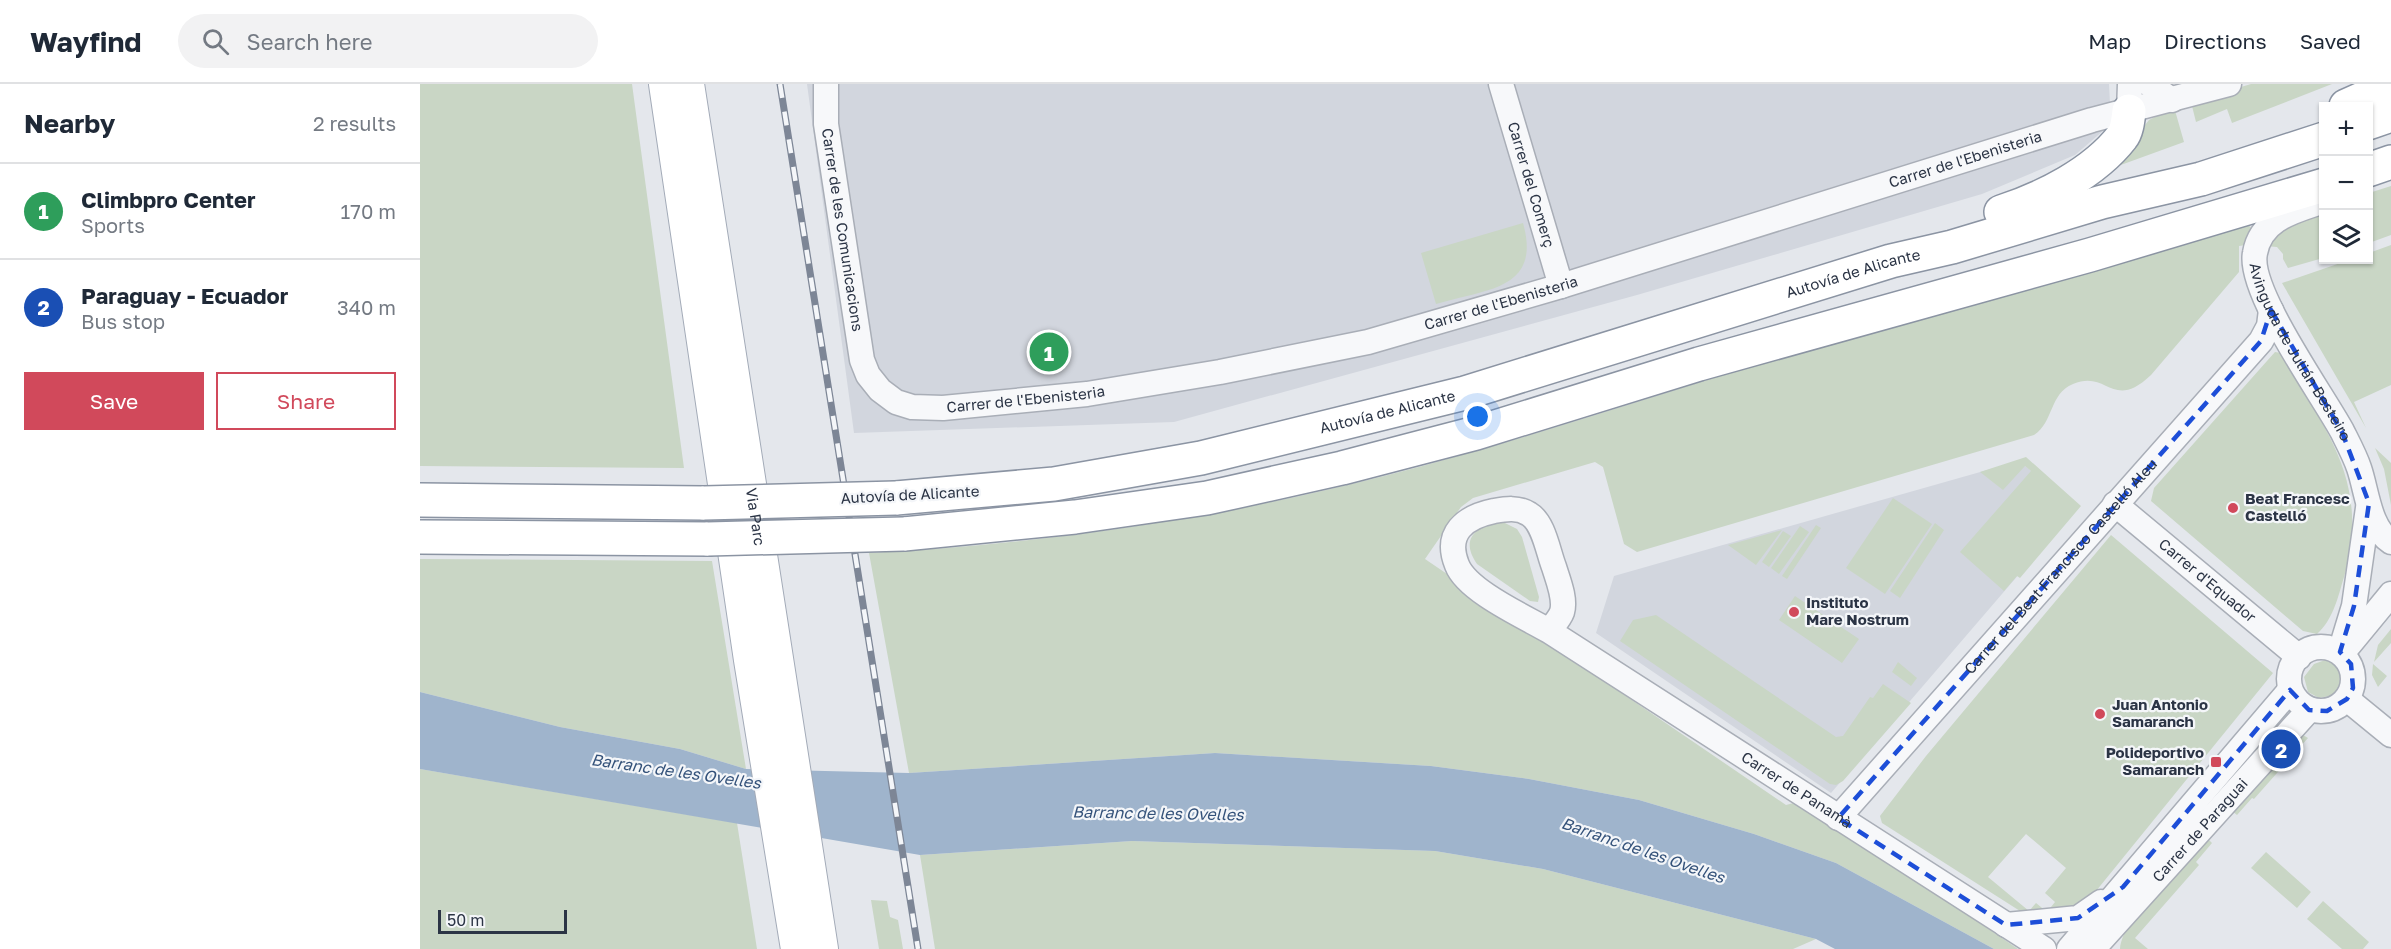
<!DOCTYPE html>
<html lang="en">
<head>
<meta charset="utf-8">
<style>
  body { margin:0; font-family:"Golos Text",sans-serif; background:#f2f2f3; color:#1f2937 }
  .controls { position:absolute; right:18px; top:18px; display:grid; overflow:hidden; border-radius:0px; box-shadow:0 2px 4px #0004 }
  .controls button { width:54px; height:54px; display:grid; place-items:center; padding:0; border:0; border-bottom:2px solid #e0e1e3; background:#fff; color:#1f2937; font:30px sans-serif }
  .scale { position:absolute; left:18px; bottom:15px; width:129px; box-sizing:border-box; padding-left:6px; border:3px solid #2b3445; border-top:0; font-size:16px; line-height:21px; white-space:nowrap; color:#2b3445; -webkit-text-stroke:4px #f4f6f9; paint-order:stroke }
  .you { position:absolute; left:1058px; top:333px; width:21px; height:21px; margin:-15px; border:4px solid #fff; border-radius:50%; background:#1a73e8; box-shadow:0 0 0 9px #1a73e833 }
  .badge { display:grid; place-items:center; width:39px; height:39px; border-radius:50%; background:#d1495b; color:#fff; font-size:20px; font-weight:700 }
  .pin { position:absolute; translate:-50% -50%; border:3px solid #fff; box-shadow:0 2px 6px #0006 }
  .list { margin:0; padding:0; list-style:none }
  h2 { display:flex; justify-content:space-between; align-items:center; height:78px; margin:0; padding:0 24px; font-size:26px }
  h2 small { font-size:20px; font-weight:400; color:#747a83 }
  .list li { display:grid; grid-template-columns:39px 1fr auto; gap:18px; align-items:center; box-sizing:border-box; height:96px; padding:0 24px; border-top:2px solid #e0e1e3 }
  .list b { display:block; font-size:22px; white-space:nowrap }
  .list p { margin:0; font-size:20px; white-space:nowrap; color:#747a83 }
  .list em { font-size:20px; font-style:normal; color:#747a83 }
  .actions { display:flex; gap:12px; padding:18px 24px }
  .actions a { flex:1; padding:14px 0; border:2px solid #d1495b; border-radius:0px; text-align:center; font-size:21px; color:#d1495b }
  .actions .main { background:#d1495b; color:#fff }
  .icon { flex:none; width:33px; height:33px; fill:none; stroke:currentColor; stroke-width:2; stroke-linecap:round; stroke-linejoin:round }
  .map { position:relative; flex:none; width:1971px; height:865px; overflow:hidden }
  header { display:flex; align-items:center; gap:36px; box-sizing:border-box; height:84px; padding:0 30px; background:#fff; border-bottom:2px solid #e0e1e3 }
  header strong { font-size:28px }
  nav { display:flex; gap:33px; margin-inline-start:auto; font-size:21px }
  .search { width:420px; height:54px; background:#f2f2f3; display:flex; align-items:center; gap:15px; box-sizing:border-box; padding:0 21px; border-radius:33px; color:#747a83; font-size:22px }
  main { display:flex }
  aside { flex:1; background:#fff }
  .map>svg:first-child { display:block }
  .built { fill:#d2d6de }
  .green { fill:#c9d6c5; fill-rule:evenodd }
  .water { fill:#9fb4cc }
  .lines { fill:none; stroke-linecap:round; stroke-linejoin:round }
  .minor-casing { stroke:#a9aeb7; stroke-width:27 }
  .major-casing { stroke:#a3abb8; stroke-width:34 }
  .highway-casing { stroke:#8b94a3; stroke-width:36 }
  .minor { stroke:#f7f8fa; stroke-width:24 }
  .major { stroke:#fff; stroke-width:32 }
  .highway { stroke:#fff; stroke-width:33 }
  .rail-casing { stroke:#7d8696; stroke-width:7 }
  .rail { stroke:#f4f6f9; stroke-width:4.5; stroke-dasharray:14; stroke-linecap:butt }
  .highway-bridge-casing { stroke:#8b94a3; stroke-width:36; stroke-linecap:butt }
  .highway-bridge { stroke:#fff; stroke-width:33 }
  .marked { fill:none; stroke:#1d4ed8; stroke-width:4.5; stroke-dasharray:12 8; stroke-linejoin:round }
  .poi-dot { fill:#d1495b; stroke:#f4f6f9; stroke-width:2 }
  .labels { text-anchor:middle; stroke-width:4.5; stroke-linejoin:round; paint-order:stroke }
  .street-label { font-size:15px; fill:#2b3445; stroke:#f4f6f9 }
  .poi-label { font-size:15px; font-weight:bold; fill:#2b3445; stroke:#f4f6f9; text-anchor:start }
  .water-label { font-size:16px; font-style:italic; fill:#34527a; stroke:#f4f6f9 }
</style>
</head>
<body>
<header>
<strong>Wayfind</strong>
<div class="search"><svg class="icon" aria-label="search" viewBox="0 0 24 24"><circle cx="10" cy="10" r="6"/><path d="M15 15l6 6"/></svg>Search here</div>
<nav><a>Map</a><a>Directions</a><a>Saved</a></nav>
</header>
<main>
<aside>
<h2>Nearby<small>2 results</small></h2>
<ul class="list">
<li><span class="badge" style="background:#2e9e5b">1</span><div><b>Climbpro Center</b><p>Sports</p></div><em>170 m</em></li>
<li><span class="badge" style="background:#1a4fb4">2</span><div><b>Paraguay - Ecuador</b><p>Bus stop</p></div><em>340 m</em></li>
</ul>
<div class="actions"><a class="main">Save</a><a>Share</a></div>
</aside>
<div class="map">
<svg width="1971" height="865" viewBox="0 0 1971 865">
  <rect width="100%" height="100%" fill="#e4e7ec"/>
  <path class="built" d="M387 0H1689L1691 40 1655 71 1562 110 1217 211 754 338 434 349Z
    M1599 377 1656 424 1411 709 1176 549 1194 492Z"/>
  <path class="green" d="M0 0H212L264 384 0 382Z
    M1831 0H1912L1812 39 1807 25 1776 38 1771 18Z
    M1754 23 1764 58 1676 90 1705 66 1729 36Z
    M1971 102V151L1949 159V109Z
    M1903 124V174L1868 184 1863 175V170L1857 163 1844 162 1849 153Z
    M1103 139C1122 206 1066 205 1016 220L1001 169Z
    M1828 140 1831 144 1826 161 1819 162V188L1731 291C1692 328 1688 285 1653 300 1629 310 1634 338 1614 351L1217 468 1204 460 1183 383 1175 378 1053 414 1041 423 1005 475 1366 721 1381 717 1598 865H1574L1416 779 1334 750 1219 716 1109 695 1011 682 795 669 489 689 449 469C622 460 795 435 964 392 1100 357 1233 312 1368 271 1520 225 1675 183 1828 140Z
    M1971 161V301L1934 318 1946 344 1862 199 1929 176H1948L1949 169Z
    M1855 268 1861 269C1906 348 1951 397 1924 493 1918 513 1913 536 1897 550L1883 547 1731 417 1734 404Z
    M1955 364 1971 379V421L1964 385Z
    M1606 373 1661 422 1600 494 1597 492 1584 507 1540 468 1611 387 1605 382 1583 406 1560 388Z
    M1473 414 1512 440 1465 510 1426 484Z
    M1081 437 1097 445 1102 453 1119 513 1118 518 1110 517 1057 480C1039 454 1057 442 1081 437Z
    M1515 439 1524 446 1480 514 1470 507Z
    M1396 441 1401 444 1367 495 1362 492Z
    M1380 442 1389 448 1359 490 1351 484Z
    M1362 446 1336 481 1308 461Z
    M1363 447 1371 452 1349 483 1342 478Z
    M1691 451 1853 589 1672 812 1654 825 1610 830 1600 827 1462 739 1460 732 1506 672ZM1606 750 1646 784 1625 809 1635 818 1627 828 1616 819 1609 827 1568 793Z
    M0 475 292 477 326 685 260 665 140 643 0 608Z
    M1375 512 1439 555 1422 579 1359 536Z
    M1236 531 1416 653 1423 652 1450 613 1453 614 1463 600 1491 619 1423 697 1416 701 1410 700 1200 557 1213 536Z
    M1971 545V559L1954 578 1958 561Z
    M1908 575 1918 577C1924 589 1923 602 1914 611L1899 614 1888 608 1884 593 1894 580Z
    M1478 578 1497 594 1491 602 1472 588Z
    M1953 580 1967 592 1958 603 1952 591Z
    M1878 648 1888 654 1834 715 1832 714 1817 731 1812 727Z
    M0 685 317 739 337 865H0Z
    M1788 755 1792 759 1776 778 1779 781 1715 854 1728 865H1700C1704 828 1762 782 1788 755Z
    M712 757 1015 767 1123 785 1396 855 1373 865H515L500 771Z
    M1846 768 1891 808 1877 824 1831 784Z
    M451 816 467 817 470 833 478 836 483 865H459Z
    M1903 817 1949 858 1943 865H1922L1887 835Z"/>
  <path class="water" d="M0 608 140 643 260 665 326 685 489 689 795 669 1011 682 1109 695 1219 716 1334 750 1416 779 1574 865H1415L1396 855 1123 785 1015 767 712 757 500 771 0 685Z"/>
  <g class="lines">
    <defs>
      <g id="minor">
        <path id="s1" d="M406 0V40L442 276 448 291 460 306 476 318 492 323 523 324 667 310 800 288 948 258 1141 202 1672 36 1809 0"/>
        <path id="s2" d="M1081 0 1141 202"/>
        <path d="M1729 0 1752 16"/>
        <path d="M1709 27 1710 0"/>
        <path id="s3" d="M1904 117C1875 127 1841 134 1835 169 1827 206 1902 310 1922 347 1928 359 1935 372 1939 384 1947 407 1949 444 1971 458"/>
        <path id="s4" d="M1695 420 1879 573"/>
        <path id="s5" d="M1129 547C1133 542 1140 534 1142 528 1146 515 1138 496 1134 483 1128 468 1124 439 1109 430 1098 423 1086 425 1074 427 1045 433 1024 449 1037 481 1047 507 1105 533 1129 547L1624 865"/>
        <circle cx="1901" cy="595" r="32"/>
        <path d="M1925 566 1971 510"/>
        <path d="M1920 568 1934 522 1948 424"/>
        <path d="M1927 615 1971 651"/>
        <path id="s6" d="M1418 734 1841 257 1849 242 1851 226"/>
        <path d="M1586 841 1658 834 1681 818"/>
        <path d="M1649 865 1870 606"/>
        <path id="s7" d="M1673 865 1889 626"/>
      </g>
      <g id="major">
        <path d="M245 0 330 576 377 865"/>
        <path id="s8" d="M268 0 402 865"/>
      </g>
      <g id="highway">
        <path d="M1926 22 1971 2"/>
        <path d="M1948 39 1971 31"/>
        <path d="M1948 86 1971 78"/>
        <path d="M1581 128C1624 114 1674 89 1702 53 1707 47 1708 35 1709 27"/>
        <path id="s9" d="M476 414 634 400 781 374 1045 309 1471 177 1532 163 1682 118 1781 95 1904 55"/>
        <path d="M0 416 284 419"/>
        <path d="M484 450 655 433 787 414 922 384 1056 349 1279 280 1670 171 1904 101"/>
        <path d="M0 453 288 455"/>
      </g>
    </defs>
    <use href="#minor" class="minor-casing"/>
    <use href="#major" class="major-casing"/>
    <use href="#highway" class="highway-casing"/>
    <use href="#minor" class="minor"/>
    <use href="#major" class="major"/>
    <use href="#highway" class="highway"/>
    <defs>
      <path id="rail" d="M360 0 498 865"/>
    </defs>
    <use href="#rail" class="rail-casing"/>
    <use href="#rail" class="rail"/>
    <defs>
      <path id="highway-bridge" d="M284 419 476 414
        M288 455 484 450"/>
    </defs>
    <use href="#highway-bridge" class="highway-bridge-casing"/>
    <use href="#highway-bridge" class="highway-bridge"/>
  </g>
  <path class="marked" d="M1851 226 1922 348 1949 419 1934 522 1920 568 1931 580 1933 604 1927 615 1907 627 1889 626 1870 606 1703 803 1658 834 1586 841 1418 734 1841 257Z"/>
  <g class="poi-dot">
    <circle cx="1813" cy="424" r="6"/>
    <circle cx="1374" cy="528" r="6"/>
    <circle cx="1680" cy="630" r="6"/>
    <rect x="1790" y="672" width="12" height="12" rx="3"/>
  </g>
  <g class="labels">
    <g class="street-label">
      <text dy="5" stroke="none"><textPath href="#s1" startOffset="1437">Carrer de l'Ebenisteria</textPath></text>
      <text dy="5" stroke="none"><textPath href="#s2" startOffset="105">Carrer del Comerç</textPath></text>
      <text dy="5" stroke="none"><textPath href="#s1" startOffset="147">Carrer de les Comunicacions</textPath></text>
      <text dy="5" stroke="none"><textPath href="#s9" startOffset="986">Autovía de Alicante</textPath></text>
      <text dy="5" stroke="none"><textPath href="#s1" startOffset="951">Carrer de l'Ebenisteria</textPath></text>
      <text dy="5" stroke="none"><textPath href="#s3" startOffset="202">Avinguda de Julián Besteiro</textPath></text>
      <text dy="5" stroke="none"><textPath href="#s1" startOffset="465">Carrer de l'Ebenisteria</textPath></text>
      <text dy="5" stroke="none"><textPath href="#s9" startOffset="500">Autovía de Alicante</textPath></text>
      <text transform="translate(490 411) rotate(-3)" y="5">Autovía de Alicante</text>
      <text dy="5" stroke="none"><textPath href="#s8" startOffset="438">Via Parc</textPath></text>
      <text dy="5" stroke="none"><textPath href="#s6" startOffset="336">Carrer del Beat Francisco Castelló Aleu</textPath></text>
      <text dy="5" stroke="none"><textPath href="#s4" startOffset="120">Carrer d'Equador</textPath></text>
      <text dy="5" stroke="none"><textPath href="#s5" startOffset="652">Carrer de Panamà</textPath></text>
      <text dy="5" stroke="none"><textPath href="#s7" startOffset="160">Carrer de Paraguai</textPath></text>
    </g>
    <g class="poi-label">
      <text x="1825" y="420">Beat Francesc<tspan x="1825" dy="17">Castelló</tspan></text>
      <text x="1386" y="524">Instituto<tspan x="1386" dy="17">Mare Nostrum</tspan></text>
      <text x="1692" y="626">Juan Antonio<tspan x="1692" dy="17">Samaranch</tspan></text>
      <text x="1784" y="674" text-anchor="end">Polideportivo<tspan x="1784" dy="17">Samaranch</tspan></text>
    </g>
    <g class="water-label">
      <text transform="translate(256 687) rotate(8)" y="6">Barranc de les Ovelles</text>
      <text transform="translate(738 729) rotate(1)" y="6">Barranc de les Ovelles</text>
      <text transform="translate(1223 766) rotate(19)" y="6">Barranc de les Ovelles</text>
    </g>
  </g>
</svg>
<div class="controls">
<button>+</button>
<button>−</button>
<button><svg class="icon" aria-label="layers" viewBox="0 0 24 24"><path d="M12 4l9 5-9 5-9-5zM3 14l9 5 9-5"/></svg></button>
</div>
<div class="scale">50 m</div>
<div class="you"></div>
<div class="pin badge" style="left:629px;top:268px;background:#2e9e5b">1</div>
<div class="pin badge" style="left:1861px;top:665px;background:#1a4fb4">2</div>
</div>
</main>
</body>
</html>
